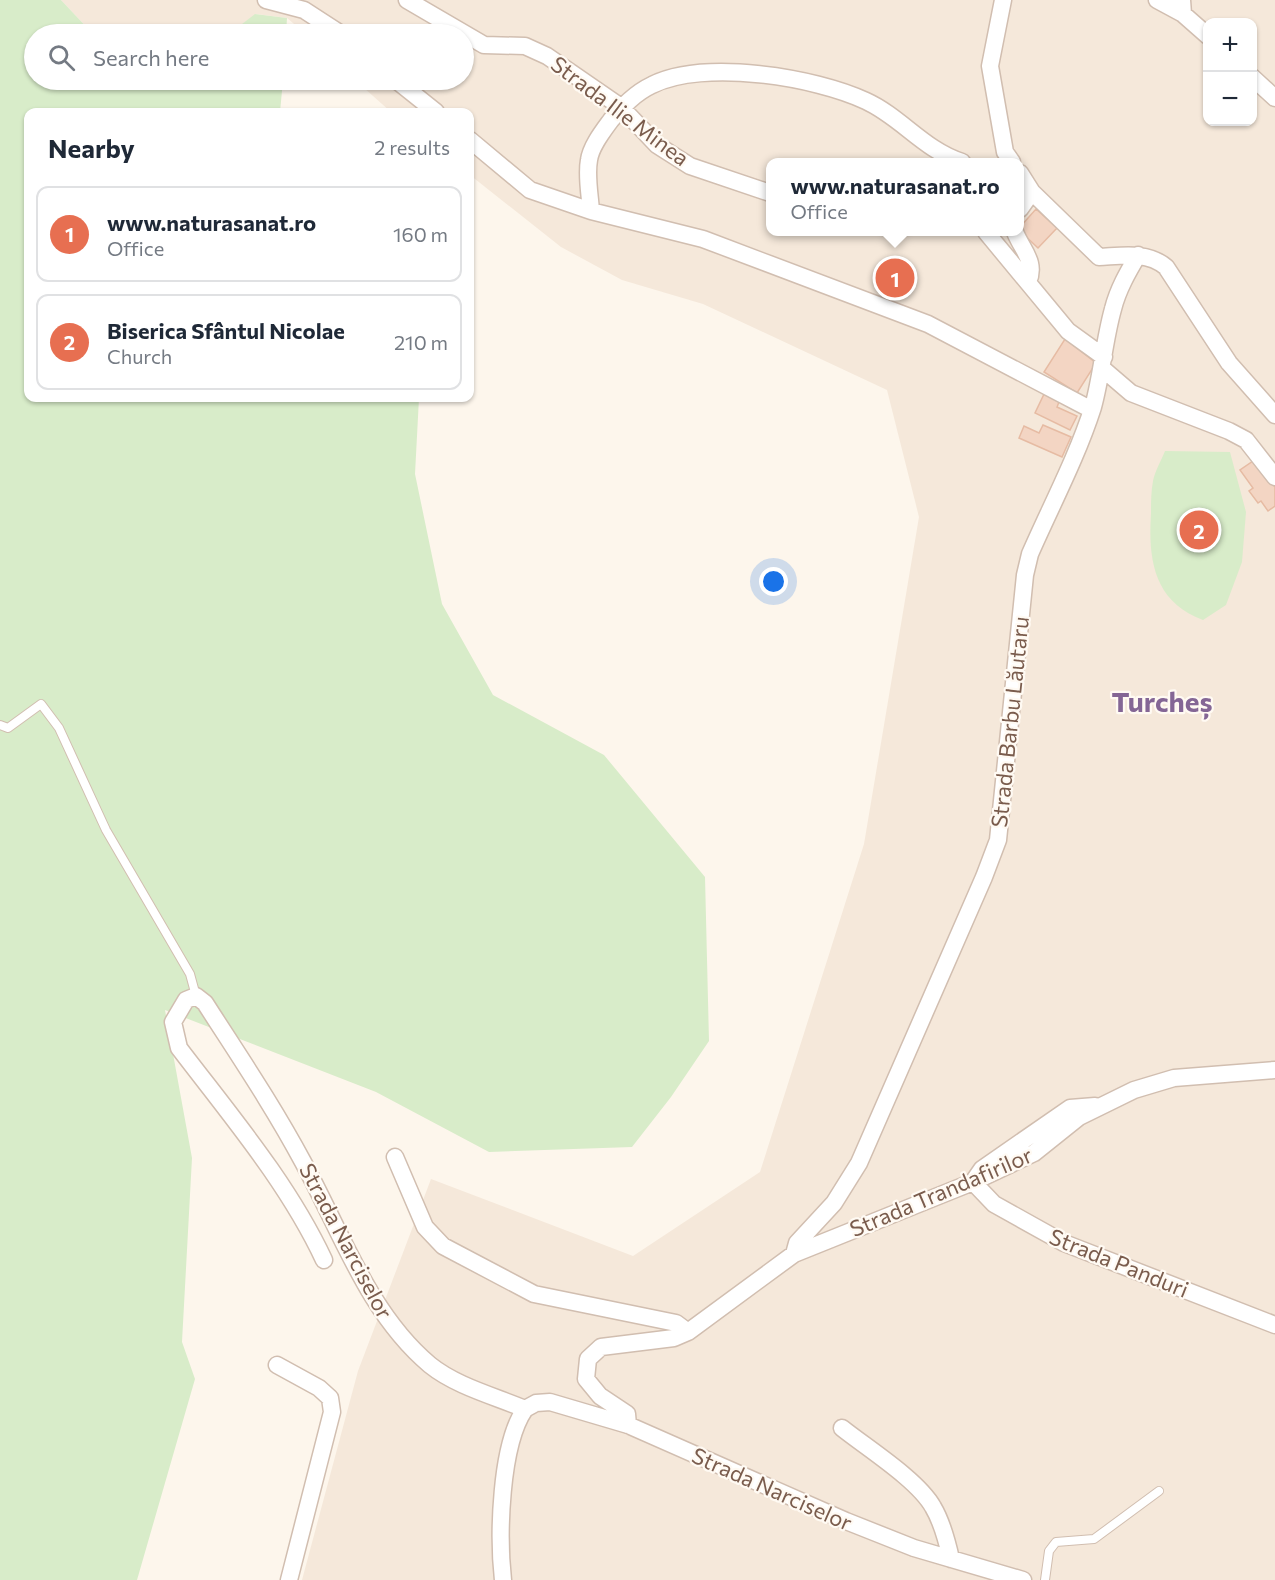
<!DOCTYPE html>
<html lang="en">
<head>
<meta charset="utf-8">
<style>
  body { margin:0; font-family:Commissioner,sans-serif; background:#f6f6f7; color:#1f2937 }
  .controls { position:absolute; right:18px; top:18px; display:grid; overflow:hidden; border-radius:12px; box-shadow:0 2px 4px #0004 }
  .controls button { width:54px; height:54px; display:grid; place-items:center; padding:0; border:0; border-bottom:2px solid #e0e1e3; background:#fff; color:#1f2937; font:30px sans-serif }
  .you { position:absolute; left:774px; top:582px; width:21px; height:21px; margin:-15px; border:4px solid #fff; border-radius:50%; background:#1a73e8; box-shadow:0 0 0 9px #1a73e833 }
  .badge { display:grid; place-items:center; width:39px; height:39px; border-radius:50%; background:#e76f51; color:#fff; font-size:20px; font-weight:700 }
  .pin { position:absolute; translate:-50% -50%; border:3px solid #fff; box-shadow:0 2px 6px #0006 }
  .popup { position:absolute; left:766px; top:158px; width:258px; height:78px; box-sizing:border-box; display:grid; place-content:center; border-radius:12px; background:#fff; filter:drop-shadow(0 2px 4px #0005); font-size:20px; white-space:nowrap; color:#747a83 }
  .popup b { font-size:22px; color:#1f2937 }
  .popup::after { content:''; position:absolute; left:50%; top:100%; margin-left:-12px; border:12px solid transparent; border-top-color:#fff }
  .list { margin:0; padding:0; list-style:none }
  h2 { display:flex; justify-content:space-between; align-items:center; height:78px; margin:0; padding:0 24px; font-size:26px }
  h2 small { font-size:20px; font-weight:400; color:#747a83 }
  .list li { display:grid; grid-template-columns:39px 1fr auto; gap:18px; align-items:center; box-sizing:border-box; height:96px; margin:0 12px 12px; padding:0 12px; border:2px solid #e0e1e3; border-radius:12px }
  .list b { display:block; font-size:22px; white-space:nowrap }
  .list p { margin:0; font-size:20px; white-space:nowrap; color:#747a83 }
  .list em { font-size:20px; font-style:normal; color:#747a83 }
  .icon { flex:none; width:33px; height:33px; fill:none; stroke:currentColor; stroke-width:2; stroke-linecap:round; stroke-linejoin:round }
  .map { position:relative; flex:none; width:1275px; height:1580px; overflow:hidden }
  .search { position:absolute; background:#fff; box-shadow:0 2px 4px #0004; left:24px; top:24px; width:450px; height:66px; display:flex; align-items:center; gap:15px; box-sizing:border-box; padding:0 21px; border-radius:33px; color:#747a83; font-size:22px }
  .panel { position:absolute; background:#fff; box-shadow:0 2px 4px #0004; left:24px; top:108px; width:450px; height:294px; border-radius:12px }
  .map>svg:first-child { display:block }
  .residential { fill:#f5e8da; fill-rule:evenodd }
  .green { fill:#d8ecc9 }
  .building { fill:#f3d5c3; stroke:#e6bba3; stroke-width:1.5 }
  .lines { fill:none; stroke-linecap:round; stroke-linejoin:round }
  .service-casing { stroke:#d1beb0; stroke-width:10 }
  .minor-casing { stroke:#d1beb0; stroke-width:19 }
  .service { stroke:#fff; stroke-width:8 }
  .minor { stroke:#fff; stroke-width:16 }
  .labels { text-anchor:middle; stroke-width:4.5; stroke-linejoin:round; paint-order:stroke }
  .street-label { font-size:22px; fill:#7a5c4d; stroke:#fffaf3 }
  .district-label { font-size:28px; font-weight:bold; fill:#846695; stroke:#fffaf3 }
</style>
</head>
<body>
<div class="map">
<svg width="1275" height="1580" viewBox="0 0 1275 1580">
  <rect width="100%" height="100%" fill="#fdf6ec"/>
  <path class="residential" d="M61 0H1275V1580H302L358 1371 431 1179 633 1256 760 1172 864 844 919 517 887 390 703 304 622 280 561 247 470 175V112H391L355 80H464V34H306L287 18 256 14 229 34H93ZM1208 22H1252V122H1208ZM770 162H1020V232H770Z"/>
  <path class="green" d="M0 0H61L93 34H34V80H163L168 82 171 80H283L280 112H28V398H419L415 474 442 604 493 695 604 755 705 877 709 1041 671 1097 632 1147 489 1152 376 1092 165 1010 192 1158 182 1342 195 1379 137 1580H0Z
    M255 14 287 18 286 34H229Z
    M1165 451 1230 452 1246 512 1242 562 1226 605 1203 620C1154 602 1148 560 1151 514 1151 503 1151 492 1153 481 1155 471 1161 461 1165 451Z"/>
  <path class="building" d="M1036 209 1057 228 1038 248 1020 231V227Z
    M1065 339 1096 363 1077 393 1044 372Z
    M1046 390 1061 397 1057 407 1077 416 1070 430 1035 413Z
    M1043 425 1071 437 1062 457 1019 438 1024 426 1039 433Z
    M1256 459 1275 487V506L1268 511 1261 501 1258 503 1249 491 1253 488 1240 470Z"/>
  <g class="lines">
    <defs>
      <path id="service" d="M0 725 8 728 41 704 59 728 106 830 190 974 196 996
        M1045 1580 1049 1551 1056 1542 1094 1539 1159 1491"/>
      <path id="minor" d="M266 0 304 10 341 34
        M407 0 484 45 525 46 547 56 621 107 657 145 690 166 770 193
        M1003 0 990 66 1005 152 1012 162
        M1157 0 1183 14
        M1182 0 1183 14 1208 36
        M1252 77 1275 98
        M396 80 436 112
        M470 140 530 190 591 211
        M962 162C924 150 901 117 866 101 815 77 704 59 652 85 635 93 623 106 611 120 603 131 591 146 589 160 586 176 590 195 591 211L703 239 928 324 1092 410
        M1020 173 1032 192 1099 257C1122 256 1147 251 1166 267L1229 363 1275 415
        M1020 209 1032 192
        M986 232 1068 331 1104 357
        M1015 232C1022 250 1037 262 1028 282
        M1103 369 1131 393 1229 431 1246 440 1275 477
        M1095 1106 1070 1108 982 1169 973 1182 994 1204 1064 1243 1275 1325
        M395 1157 425 1227 443 1246 534 1294 676 1323 688 1332
        M794 1254 797 1243 834 1203 859 1163 984 877 998 840 1025 575 1030 554C1051 506 1077 457 1093 407 1102 374 1104 341 1113 309 1118 289 1128 272 1138 255
        M324 1260C288 1183 230 1115 179 1048L173 1022 186 1000 196 996 205 1003C239 1056 273 1106 303 1162 341 1231 368 1313 430 1365 456 1386 494 1396 525 1409L536 1403 550 1402 628 1425 846 1521 914 1548 1023 1580
        M277 1365 319 1388 330 1398 332 1412 289 1580
        M628 1425 627 1414 600 1396 586 1379 588 1359 601 1347 674 1338 688 1332 794 1254 973 1182 1034 1153 1079 1117 1134 1090 1174 1078 1275 1070
        M842 1428C867 1448 918 1480 933 1507 942 1522 947 1541 951 1559
        M503 1580C498 1536 500 1445 525 1409"/>
    </defs>
    <use href="#service" class="service-casing"/>
    <use href="#minor" class="minor-casing"/>
    <use href="#service" class="service"/>
    <use href="#minor" class="minor"/>
  </g>
  <g class="labels">
    <g class="street-label">
      <text transform="translate(620 111) rotate(37)" y="8">Strada Ilie Minea</text>
      <text transform="translate(1010 722) rotate(-84)" y="8">Strada Barbu Lăutaru</text>
      <text transform="translate(941 1192) rotate(-23)" y="8">Strada Trandafirilor</text>
      <text transform="translate(346 1241) rotate(62)" y="8">Strada Narciselor</text>
      <text transform="translate(1119 1263) rotate(22)" y="8">Strada Panduri</text>
      <text transform="translate(772 1489) rotate(24)" y="8">Strada Narciselor</text>
    </g>
    <g class="district-label">
      <text x="1162" y="712">Turcheș</text>
    </g>
  </g>
</svg>
<div class="controls">
<button>+</button>
<button>−</button>
</div>
<div class="you"></div>
<div class="pin badge" style="left:895px;top:278px">1</div>
<div class="popup"><b>www.naturasanat.ro</b>Office</div>
<div class="pin badge" style="left:1199px;top:530px">2</div>
<div class="search"><svg class="icon" aria-label="search" viewBox="0 0 24 24"><circle cx="10" cy="10" r="6"/><path d="M15 15l6 6"/></svg>Search here</div>
<section class="panel">
<h2>Nearby<small>2 results</small></h2>
<ul class="list">
<li><span class="badge">1</span><div><b>www.naturasanat.ro</b><p>Office</p></div><em>160 m</em></li>
<li><span class="badge">2</span><div><b>Biserica Sfântul Nicolae</b><p>Church</p></div><em>210 m</em></li>
</ul>
</section>
</div>
</body>
</html>
